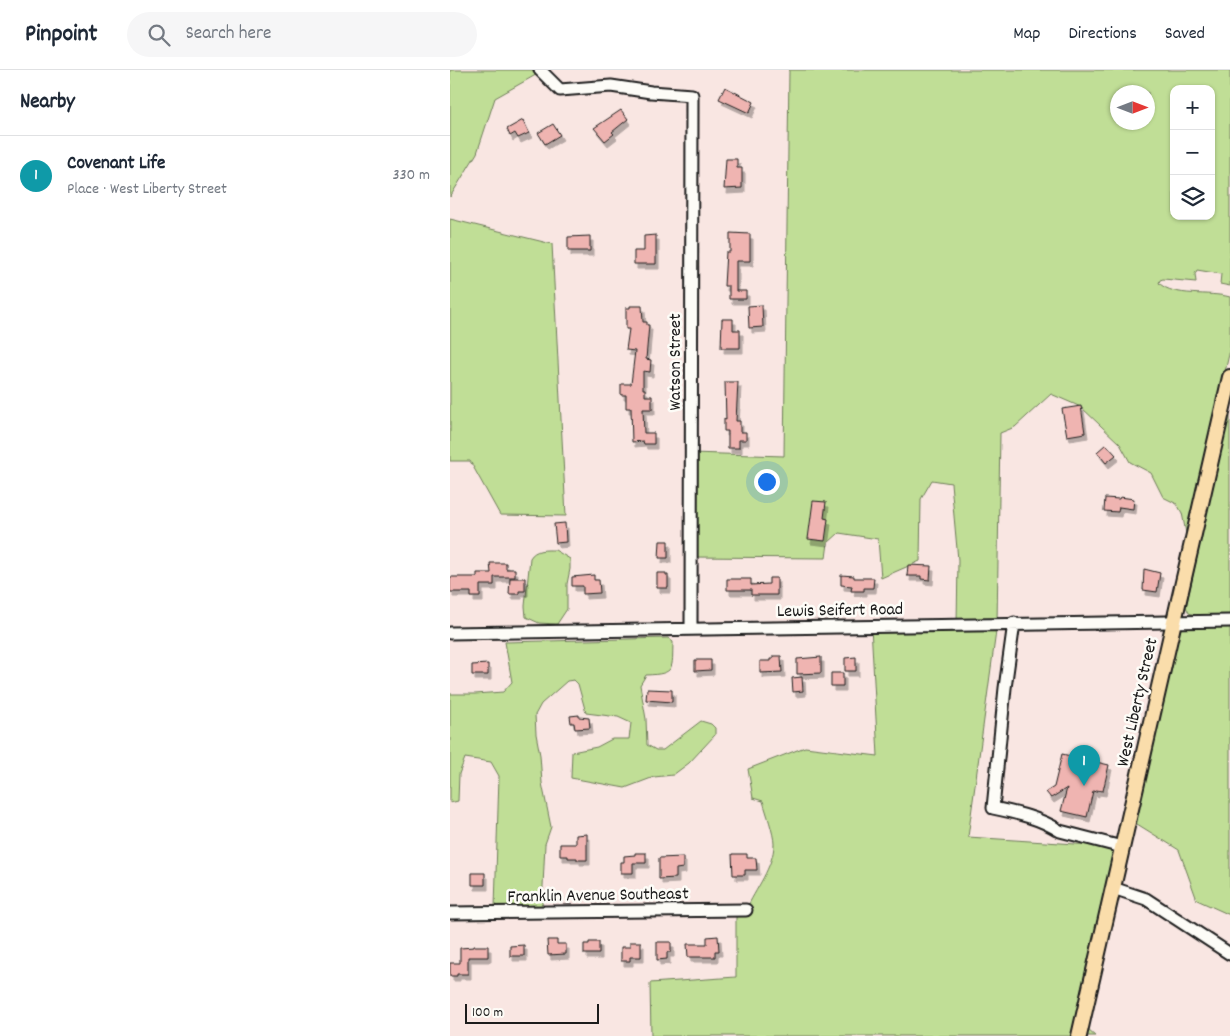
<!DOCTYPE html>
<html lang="en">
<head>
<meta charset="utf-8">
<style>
  body { margin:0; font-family:Dekko,sans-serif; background:#f6f6f7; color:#1f2937 }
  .controls { position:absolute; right:15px; top:15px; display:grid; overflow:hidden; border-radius:10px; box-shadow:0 1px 4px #0004 }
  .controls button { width:45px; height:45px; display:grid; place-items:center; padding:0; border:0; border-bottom:1px solid #e0e1e3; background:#fff; color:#1f2937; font:25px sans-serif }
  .compass { position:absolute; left:660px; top:15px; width:45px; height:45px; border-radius:50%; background:#fff; box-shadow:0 1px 4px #0004; rotate:90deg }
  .scale { position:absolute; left:15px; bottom:12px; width:134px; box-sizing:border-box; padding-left:5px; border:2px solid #1c1c1c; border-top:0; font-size:14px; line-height:18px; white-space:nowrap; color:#1c1c1c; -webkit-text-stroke:4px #fdfcf7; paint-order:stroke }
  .you { position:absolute; left:316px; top:411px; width:18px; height:18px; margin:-12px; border:4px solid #fff; border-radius:50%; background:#1a73e8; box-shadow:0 0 0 8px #1a73e833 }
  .badge { display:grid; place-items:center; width:32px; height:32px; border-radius:50%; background:#ea580c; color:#fff; font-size:16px; font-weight:700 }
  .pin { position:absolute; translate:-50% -41px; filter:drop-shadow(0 1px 2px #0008) }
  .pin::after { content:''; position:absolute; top:26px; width:18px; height:15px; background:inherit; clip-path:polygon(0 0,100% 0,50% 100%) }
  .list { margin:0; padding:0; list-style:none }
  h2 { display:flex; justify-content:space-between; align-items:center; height:65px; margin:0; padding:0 20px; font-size:21px }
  h2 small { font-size:16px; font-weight:400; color:#747a83 }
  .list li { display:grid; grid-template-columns:32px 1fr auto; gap:15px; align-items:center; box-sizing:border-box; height:80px; padding:0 20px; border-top:1px solid #e0e1e3 }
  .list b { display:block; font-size:19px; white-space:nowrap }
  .list p { margin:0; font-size:16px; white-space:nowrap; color:#747a83 }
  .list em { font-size:16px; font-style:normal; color:#747a83 }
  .icon { flex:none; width:28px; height:28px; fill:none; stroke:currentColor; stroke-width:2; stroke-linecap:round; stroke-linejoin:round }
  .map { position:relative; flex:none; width:780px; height:966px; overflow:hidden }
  header { display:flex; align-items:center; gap:30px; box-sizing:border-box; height:70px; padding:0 25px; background:#fff; border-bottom:1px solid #e0e1e3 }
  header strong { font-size:24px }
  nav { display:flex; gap:28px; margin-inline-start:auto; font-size:18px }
  .search { width:350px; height:45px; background:#f6f6f7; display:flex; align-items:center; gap:12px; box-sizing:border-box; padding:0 18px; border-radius:28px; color:#747a83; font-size:19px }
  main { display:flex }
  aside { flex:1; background:#fff }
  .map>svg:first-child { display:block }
  .green { fill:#c0de96; stroke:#6e7d59; fill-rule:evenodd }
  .building { fill:#efb4b1; stroke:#1c1c1c; filter:url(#shadow) }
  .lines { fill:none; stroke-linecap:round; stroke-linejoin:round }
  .minor-casing { stroke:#1c1c1c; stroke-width:15 }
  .major-casing { stroke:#1c1c1c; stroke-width:18 }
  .minor { stroke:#fdfcf7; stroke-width:11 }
  .major { stroke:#faddab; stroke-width:14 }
  .labels { text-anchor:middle; stroke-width:5; stroke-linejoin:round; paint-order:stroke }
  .street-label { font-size:18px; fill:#1c1c1c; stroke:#fdfcf7 }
</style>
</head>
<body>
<header>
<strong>Pinpoint</strong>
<div class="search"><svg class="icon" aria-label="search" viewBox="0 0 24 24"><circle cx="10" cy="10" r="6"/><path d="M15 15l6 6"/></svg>Search here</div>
<nav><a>Map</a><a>Directions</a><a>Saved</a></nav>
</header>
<main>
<aside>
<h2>Nearby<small></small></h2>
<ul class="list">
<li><span class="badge" style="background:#0f9aa8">1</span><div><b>Covenant Life</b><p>Place · West Liberty Street</p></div><em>330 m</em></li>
</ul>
</aside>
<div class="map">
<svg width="780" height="966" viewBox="0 0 780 966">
  <defs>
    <filter id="shadow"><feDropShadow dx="3" dy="5" stdDeviation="0" flood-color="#0004"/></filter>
  </defs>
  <rect width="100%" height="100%" fill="#f9e6e2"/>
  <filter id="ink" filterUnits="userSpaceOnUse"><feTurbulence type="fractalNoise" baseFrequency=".02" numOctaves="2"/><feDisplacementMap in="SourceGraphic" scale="10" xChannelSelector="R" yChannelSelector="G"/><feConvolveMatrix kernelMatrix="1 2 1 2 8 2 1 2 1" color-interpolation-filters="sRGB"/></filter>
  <g filter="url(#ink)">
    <path class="green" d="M0 0H90L91 2 45 28 27 83 0 127Z
      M339 0H780V216L770 214 771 204 747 200 745 204 746 212 713 209 710 210 709 213C724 228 759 221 780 227V280L738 463H736L732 443 727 434 713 427 701 403 680 392 670 374 631 337 601 324 565 357 550 363 547 554 518 767 672 777 632 955 645 966H201L200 913 286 907V840H296C305 820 324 796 324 774 324 764 316 742 313 731L303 728 298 699 355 677 428 686 421 556 507 554 508 490 501 413 482 410 471 429 470 491 431 508 428 469 389 463 378 473 376 488 241 487V383L334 386ZM724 19H761V146H724ZM668 22H698V52H668Z
      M0 149 102 174 116 446 50 445 20 391H0Z
      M780 338V545H745L739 543 736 537Z
      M105 480 120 489V499L117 514V539L107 554 89 553 76 547 75 536 80 488C85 479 96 480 105 480Z
      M780 551V845L747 830 729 780 679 749 724 552Z
      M218 568 223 572C222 599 226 604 196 605L190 615 196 649 197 675 206 680H213L251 651 261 654 265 658V665L239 693 223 705 204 707 175 718 121 708 122 682 147 677 162 669H179L181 653 168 647 136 643 128 614 124 610 117 611 91 634 85 645 86 664 90 685 92 713 101 757 95 774 92 837H45L49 706 41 692 15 688 9 704 8 731 0 733V624H25L53 622 62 612 55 572Z"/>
    <path class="building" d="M275 17 304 32 299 43 269 29Z
      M171 40 178 49 162 62 164 64 155 71 144 58Z
      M73 50 79 63 68 68 65 63 60 66 57 59Z
      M103 54 110 65 95 74 88 63Z
      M276 89H287V98H292V118L274 119Z
      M280 163 300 164V191H286V221H296V229H279V216H274L276 182H280Z
      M206 165V194H184V181H194V166Z
      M140 166V181H118V167Z
      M312 235 313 257 299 258 298 236Z
      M180 236H192L193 252H197V255H199L196 289 201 290 200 302 193 301V319H195V326H202V339H193L194 363H204V374H194L193 371 182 372 181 338H176V325H171V314H181L185 281 176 280 179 259H176V238H180Z
      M272 249H283V260H290V278H271Z
      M275 312H288L286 351H290V362H296V370H289V378H278V361H274V349L276 350Z
      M631 336 635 363 617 366 612 339Z
      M656 374 666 385 656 393 647 382Z
      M670 427 684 429 683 439 669 437 668 442 654 441 655 428 669 429Z
      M363 431 376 432 374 448 378 449 375 471 358 469Z
      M115 453 116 472 106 473 104 454Z
      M210 471H218V488H209Z
      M40 493H56V499H65V507H44V515H30V527H21V522H0V507H27V503H41Z
      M458 495 481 496 480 510 471 509V506H457Z
      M694 499 710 503 707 522 693 520Z
      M207 503H216V505H218V518H207Z
      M144 505V510H149L150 523 133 524V516H122V507Z
      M391 505 404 506V508H424L423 518H414V521H401L402 516 391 515Z
      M60 508H75V521H69V524H59Z
      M319 508H327V525H301V520H277V509H301V515L319 514Z
      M323 586H331L332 602 310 603V591H320V589H323Z
      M371 587V603L347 604V589Z
      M406 587V601H395V588Z
      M245 590H261V600L245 601Z
      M38 594V605H22V595Z
      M381 603H393V616H381Z
      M352 607 353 621 343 622 342 608Z
      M197 619 222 620V632L196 630Z
      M129 645V647L139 648 140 658 125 659 124 653H121L120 646Z
      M612 684 659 695 653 721 646 720V722L643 721 637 747 611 741 617 718 601 728 596 722 604 717Z
      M137 764V790H127V788H118V786H110V774H126V765Z
      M185 783H196V793H183V803H171V792H174V786L185 785Z
      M282 784H297V788H306L307 800H295V805H283Z
      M233 787V798L226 799V808L209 809V788Z
      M22 803H35V815H22Z
      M268 866 269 881H265V887H238L237 874H257V867Z
      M97 870H107V874H116V884L98 885Z
      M139 872H149V884H134V874H139Z
      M180 872H191V887H180V891H171V877H180Z
      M207 872H221V882H217V889L207 890Z
      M74 875V886H60V876Z
      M24 876H38V887H18V904H7V906H0V893H10V878L24 877Z"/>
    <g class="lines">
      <defs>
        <path id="minor" d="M90 0 110 20 161 16 201 22 242 25 241 558
          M564 553 555 618 543 738C567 743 590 748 610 761L672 777
          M0 563 780 551
          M663 818 696 829 780 884
          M0 843 296 840"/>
        <path id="major" d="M629 966 780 307"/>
      </defs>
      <use href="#minor" class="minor-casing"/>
      <use href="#major" class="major-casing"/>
      <use href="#minor" class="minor"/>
      <use href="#major" class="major"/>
    </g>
  </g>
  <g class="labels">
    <g class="street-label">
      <text transform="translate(224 292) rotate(-90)" y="6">Watson Street</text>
      <text transform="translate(390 539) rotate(-1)" y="6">Lewis Seifert Road</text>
      <text transform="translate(686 632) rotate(-77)" y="6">West Liberty Street</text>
      <text transform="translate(148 824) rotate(-1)" y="6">Franklin Avenue Southeast</text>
    </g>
  </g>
</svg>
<div class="controls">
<button>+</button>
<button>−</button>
<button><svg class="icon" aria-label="layers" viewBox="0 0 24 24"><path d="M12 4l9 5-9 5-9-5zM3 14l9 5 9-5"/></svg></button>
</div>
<svg class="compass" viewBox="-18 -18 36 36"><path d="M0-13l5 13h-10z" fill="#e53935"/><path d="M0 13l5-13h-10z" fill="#747a83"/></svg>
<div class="scale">100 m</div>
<div class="you"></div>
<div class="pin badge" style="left:634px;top:716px;background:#0f9aa8">1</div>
</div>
</main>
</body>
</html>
